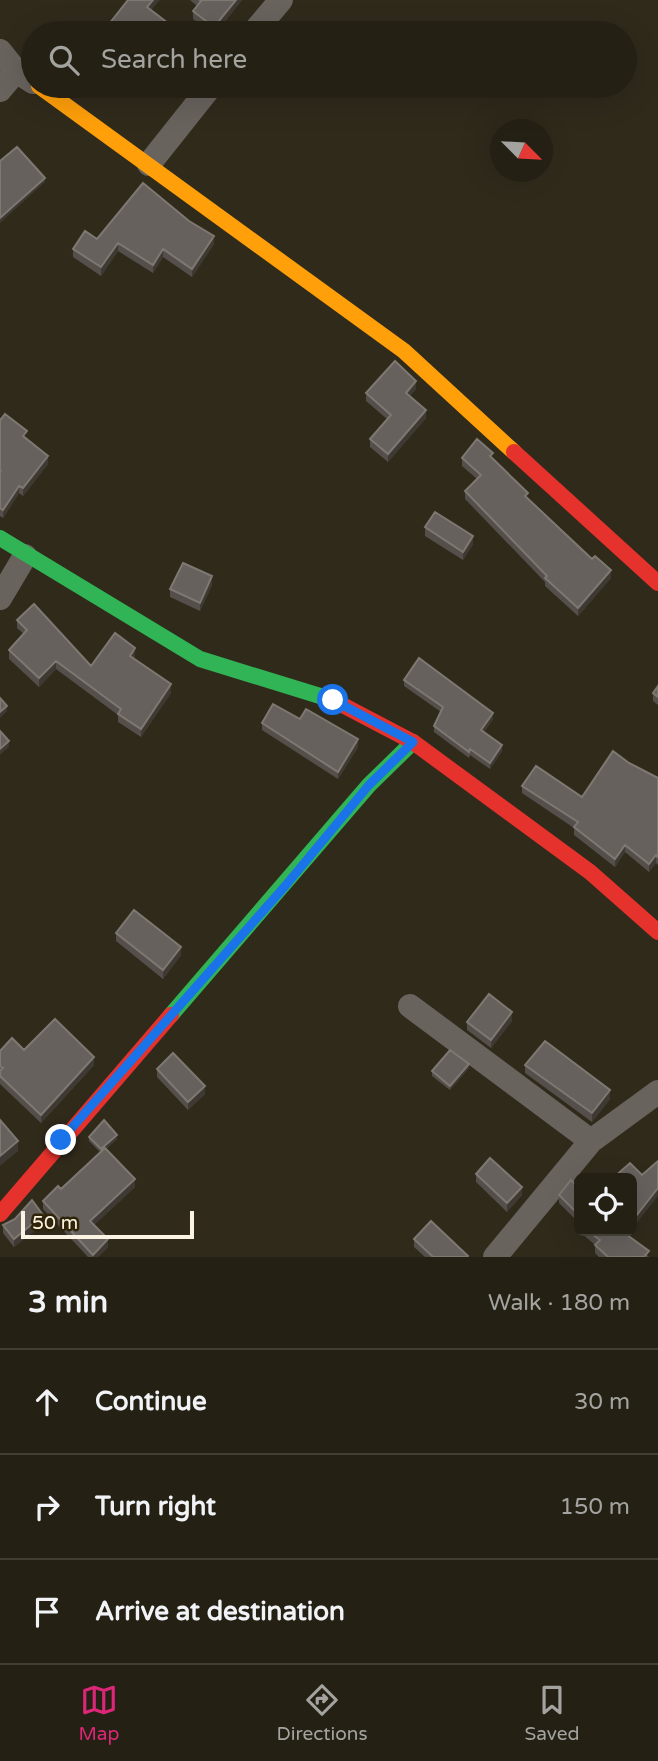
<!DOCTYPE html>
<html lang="en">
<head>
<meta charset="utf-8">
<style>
  body { margin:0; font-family:"Varela Round",sans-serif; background:#302d22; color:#f1f3f6 }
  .controls { position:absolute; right:21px; bottom:21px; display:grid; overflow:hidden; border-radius:10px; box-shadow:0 7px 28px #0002 }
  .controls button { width:63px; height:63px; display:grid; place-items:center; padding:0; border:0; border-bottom:2px solid #413e34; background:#242014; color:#f1f3f6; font:35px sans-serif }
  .compass { position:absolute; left:490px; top:119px; width:63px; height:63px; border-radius:50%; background:#242014; box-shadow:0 7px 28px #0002; rotate:114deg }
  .scale { position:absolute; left:21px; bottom:18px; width:173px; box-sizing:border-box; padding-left:7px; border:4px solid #fbf3e3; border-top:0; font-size:19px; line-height:24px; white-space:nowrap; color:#fbf3e3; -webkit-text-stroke:5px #2f2408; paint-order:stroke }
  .stop { position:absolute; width:21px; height:21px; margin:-16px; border:5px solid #1a73e8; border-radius:50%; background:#fff }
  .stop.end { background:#1a73e8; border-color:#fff; box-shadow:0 2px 7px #0008 }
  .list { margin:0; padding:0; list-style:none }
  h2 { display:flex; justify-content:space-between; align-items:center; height:91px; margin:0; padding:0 28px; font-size:30px }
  h2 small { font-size:23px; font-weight:400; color:#a3a3a0 }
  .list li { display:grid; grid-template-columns:46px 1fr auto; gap:21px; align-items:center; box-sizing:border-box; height:105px; padding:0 28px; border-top:2px solid #413e34 }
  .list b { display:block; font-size:26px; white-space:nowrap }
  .list em { font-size:23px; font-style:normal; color:#a3a3a0 }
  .icon { flex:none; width:38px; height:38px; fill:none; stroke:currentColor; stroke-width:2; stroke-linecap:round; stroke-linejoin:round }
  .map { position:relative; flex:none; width:658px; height:1257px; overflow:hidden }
  .search { position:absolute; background:#242014; box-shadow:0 7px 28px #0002; left:21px; right:21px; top:21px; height:77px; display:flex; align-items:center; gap:18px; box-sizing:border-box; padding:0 24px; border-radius:38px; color:#a3a3a0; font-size:26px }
  .sheet { height:406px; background:#242014 }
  nav { display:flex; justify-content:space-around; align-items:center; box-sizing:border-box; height:98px; border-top:2px solid #413e34; background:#242014; font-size:19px; color:#a3a3a0 }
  nav a { display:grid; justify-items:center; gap:4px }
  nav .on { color:#db2777 }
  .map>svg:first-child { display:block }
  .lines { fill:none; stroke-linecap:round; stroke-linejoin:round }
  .street { stroke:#69635e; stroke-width:24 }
  .fast { stroke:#30b455; stroke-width:16 }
  .slow { stroke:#ff9f0a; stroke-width:16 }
  .jam { stroke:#e5322d; stroke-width:16 }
  .wall { fill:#554f4c }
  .shaded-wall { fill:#3e3932 }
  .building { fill:#66615d; stroke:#7e7872; stroke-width:2 }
  .route { stroke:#1a73e8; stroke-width:9 }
</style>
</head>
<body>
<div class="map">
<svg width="658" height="1257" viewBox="0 0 658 1257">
  <rect width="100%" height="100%" fill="#302a1b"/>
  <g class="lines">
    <path class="street" d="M253 33 281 0
      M0 51 16 71 33 82
      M0 90 16 71
      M149 164 211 86
      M0 598 25 556
      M410 1006 591 1141
      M495 1257 591 1141 658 1092"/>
    <path class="fast" d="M0 538 200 659 333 700
      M171 1015 369 785 413 742"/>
    <path class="slow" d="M39 86 404 351 514 452"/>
    <path class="jam" d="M514 452 658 583
      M333 700 413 742 590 872 658 932
      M0 1214 171 1015"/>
  </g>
  <path class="wall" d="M190 0H242L216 33H211L193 19V11L197 6Z
    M97 239 214 244 192 277 163 257 153 273 118 251 101 276 73 257V249Z
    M416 389 410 396 426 418 388 462 370 447V439L387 419 366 401V393Z
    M0 419 27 439 48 464 23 496 19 493 3 518 0 516Z
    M462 458 493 459 528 499 611 578 578 616 545 586V582L465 499V491L477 479 462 466Z
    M425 527 473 544 463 560 425 536Z
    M212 585 200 611 170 597V589Z
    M17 620 91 666 135 656 134 659 171 693 141 737 118 722V715L56 669 39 687 9 659V650L24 634 17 628Z
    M404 680 493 719 484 732 502 751 490 769 470 755 469 758 434 732V726L441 712 404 686Z
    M658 686V705L653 701V693Z
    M300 719 358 747 338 779 262 730V723Z
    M629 763 658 778V865L656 863 649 872 625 852 615 867 574 835V828L522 793V786L582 797Z
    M116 933 181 955 163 979 116 941Z
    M512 1021 491 1048 467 1030V1022Z
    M24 1050 94 1065 41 1123 0 1084V1051Z
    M525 1065 610 1099 592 1122 525 1073Z
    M469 1068 450 1090 432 1076V1071Z
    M157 1069 205 1094 188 1110 157 1077Z
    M89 1137 117 1139 106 1149 135 1187 94 1225 108 1247 98 1257H88L43 1209V1201L61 1189 100 1152 89 1141Z
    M476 1174 522 1195 507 1212 476 1182Z
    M579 1188V1223L559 1203V1195Z
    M43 1224 14 1247 3 1233V1225Z
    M580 1231H630L627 1235 649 1257H599L595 1253V1245L580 1232Z
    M414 1239 468 1257H425L414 1247Z"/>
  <path class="shaded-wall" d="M153 0H160L147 15V7Z
    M236 0H242L216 33H214V27Z
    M45 178V182L0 223V218Z
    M214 236V244L192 277V269Z
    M118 243V251L101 276V267Z
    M163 249V257L153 273V265Z
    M416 381V389L406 401V393Z
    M426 410V418L388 462V454Z
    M48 456V464L23 496V488Z
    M19 486V493L3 518V510Z
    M473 536V544L463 560V552Z
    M611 570V578L578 616V608Z
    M212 576V585L200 611V603Z
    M135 648V656L130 664V656Z
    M56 661V669L39 687V678Z
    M171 684V693L141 737V729Z
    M7 706V711L0 718V712Z
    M493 713V719L481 737V730Z
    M358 739V747L338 779V772Z
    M9 741V747L0 755V749Z
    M502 745V751L490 769V763Z
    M625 845V852L615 867V859Z
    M656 855V863L649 872V864Z
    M181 947V955L163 979V970Z
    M512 1012V1021L491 1048V1040Z
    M94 1057V1065L41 1123V1115Z
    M469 1064V1068L450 1090V1086Z
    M205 1086V1094L188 1110V1102Z
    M610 1090V1099L592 1122V1113Z
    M117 1135V1139L101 1153V1149Z
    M18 1141V1151L0 1166V1156Z
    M135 1179V1187L90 1229V1221Z
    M522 1187V1195L507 1212V1203Z
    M658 1188V1196L632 1229V1221Z
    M43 1215V1224L14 1247V1239Z
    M108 1239V1247L98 1257H93V1255Z"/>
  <path class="building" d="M128 0H153L147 7 181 33H102Z
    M200 0H236L214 27 193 11 201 1Z
    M17 147 45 178 0 218V161Z
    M143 183 189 221 214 236 192 269 163 249 153 265 118 243 101 267 73 249 85 231 97 239Z
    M395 361 416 381 406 393 426 410 388 454 370 439 391 415 366 393Z
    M5 414 27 431 23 436 48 456 23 488 19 486 3 510 0 508V472L1 471 0 470V419H1Z
    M477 439 493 453 490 456 528 493 525 496 592 559 595 556 611 570 578 608 545 578 547 576 465 491 481 475 462 458Z
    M435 512 473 536 463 552 425 527Z
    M183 563 212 576 200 603 170 589Z
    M34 604 91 666 115 633 135 648 130 656 171 684 141 729 118 714 121 709 56 661 39 678 9 650 27 630 17 620Z
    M419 658 493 713 481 730 502 745 490 763 470 749 469 752 434 726 443 707 404 680Z
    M658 686V697L653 693Z
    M0 698 7 706 0 712Z
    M273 704 300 719 306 709 358 739 338 772 262 723Z
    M0 731 9 741 0 749Z
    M613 751 629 763 658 778V857L656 855 649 864 625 845 615 859 574 827 578 822 522 786 536 766 582 797Z
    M134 910 181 947 163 970 116 933Z
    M489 994 512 1012 491 1040 467 1022Z
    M55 1019 94 1057 41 1115 0 1076V1071L3 1068 0 1066V1051L12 1038 24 1050Z
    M545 1041 610 1090 592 1113 525 1065Z
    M450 1050 469 1064 450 1086 432 1071Z
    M173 1053 205 1086 188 1102 157 1069Z
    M0 1120 18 1141 0 1156Z
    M104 1120 117 1135 101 1149 89 1137Z
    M105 1148 135 1179 90 1221 108 1239 93 1255 43 1201 58 1186 61 1189Z
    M490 1158 522 1187 507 1203 476 1174Z
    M658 1161V1188L632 1221V1178H613L630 1163 642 1175Z
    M571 1180 579 1188V1215L559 1195Z
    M32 1200 43 1215 14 1239 3 1225 15 1219Z
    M431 1221 468 1256 467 1257H433L414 1239Z
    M588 1231H624L623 1232 649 1251 644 1257H608L595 1245 600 1240Z"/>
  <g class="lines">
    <path class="route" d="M61 1140 286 885 369 785 413 742 333 700"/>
  </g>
</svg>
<div class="controls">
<button><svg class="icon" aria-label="locate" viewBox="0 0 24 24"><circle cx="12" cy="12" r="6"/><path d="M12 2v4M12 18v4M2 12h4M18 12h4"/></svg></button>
</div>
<svg class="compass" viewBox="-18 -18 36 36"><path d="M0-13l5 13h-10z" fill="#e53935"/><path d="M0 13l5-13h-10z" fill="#a3a3a0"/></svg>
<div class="scale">50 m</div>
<div class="stop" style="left:333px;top:700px"></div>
<div class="stop end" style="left:61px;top:1140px"></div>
<div class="search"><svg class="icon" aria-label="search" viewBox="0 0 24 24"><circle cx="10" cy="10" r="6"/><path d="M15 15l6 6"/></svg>Search here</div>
</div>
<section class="sheet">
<h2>3 min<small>Walk · 180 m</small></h2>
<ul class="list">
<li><svg class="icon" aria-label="ahead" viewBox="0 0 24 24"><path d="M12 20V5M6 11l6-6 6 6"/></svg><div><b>Continue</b></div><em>30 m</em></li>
<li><svg class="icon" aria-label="right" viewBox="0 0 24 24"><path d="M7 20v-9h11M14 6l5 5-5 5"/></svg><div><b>Turn right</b></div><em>150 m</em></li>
<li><svg class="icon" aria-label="arrive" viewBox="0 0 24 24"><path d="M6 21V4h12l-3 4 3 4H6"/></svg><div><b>Arrive at destination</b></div></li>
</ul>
</section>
<nav>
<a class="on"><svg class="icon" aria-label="map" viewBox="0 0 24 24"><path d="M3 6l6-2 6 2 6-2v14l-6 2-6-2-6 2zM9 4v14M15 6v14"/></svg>Map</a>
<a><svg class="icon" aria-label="directions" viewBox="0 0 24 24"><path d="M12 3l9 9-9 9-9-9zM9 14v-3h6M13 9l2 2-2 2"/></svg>Directions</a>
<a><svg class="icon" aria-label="saved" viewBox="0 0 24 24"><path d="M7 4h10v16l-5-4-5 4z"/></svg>Saved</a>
</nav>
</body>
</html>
